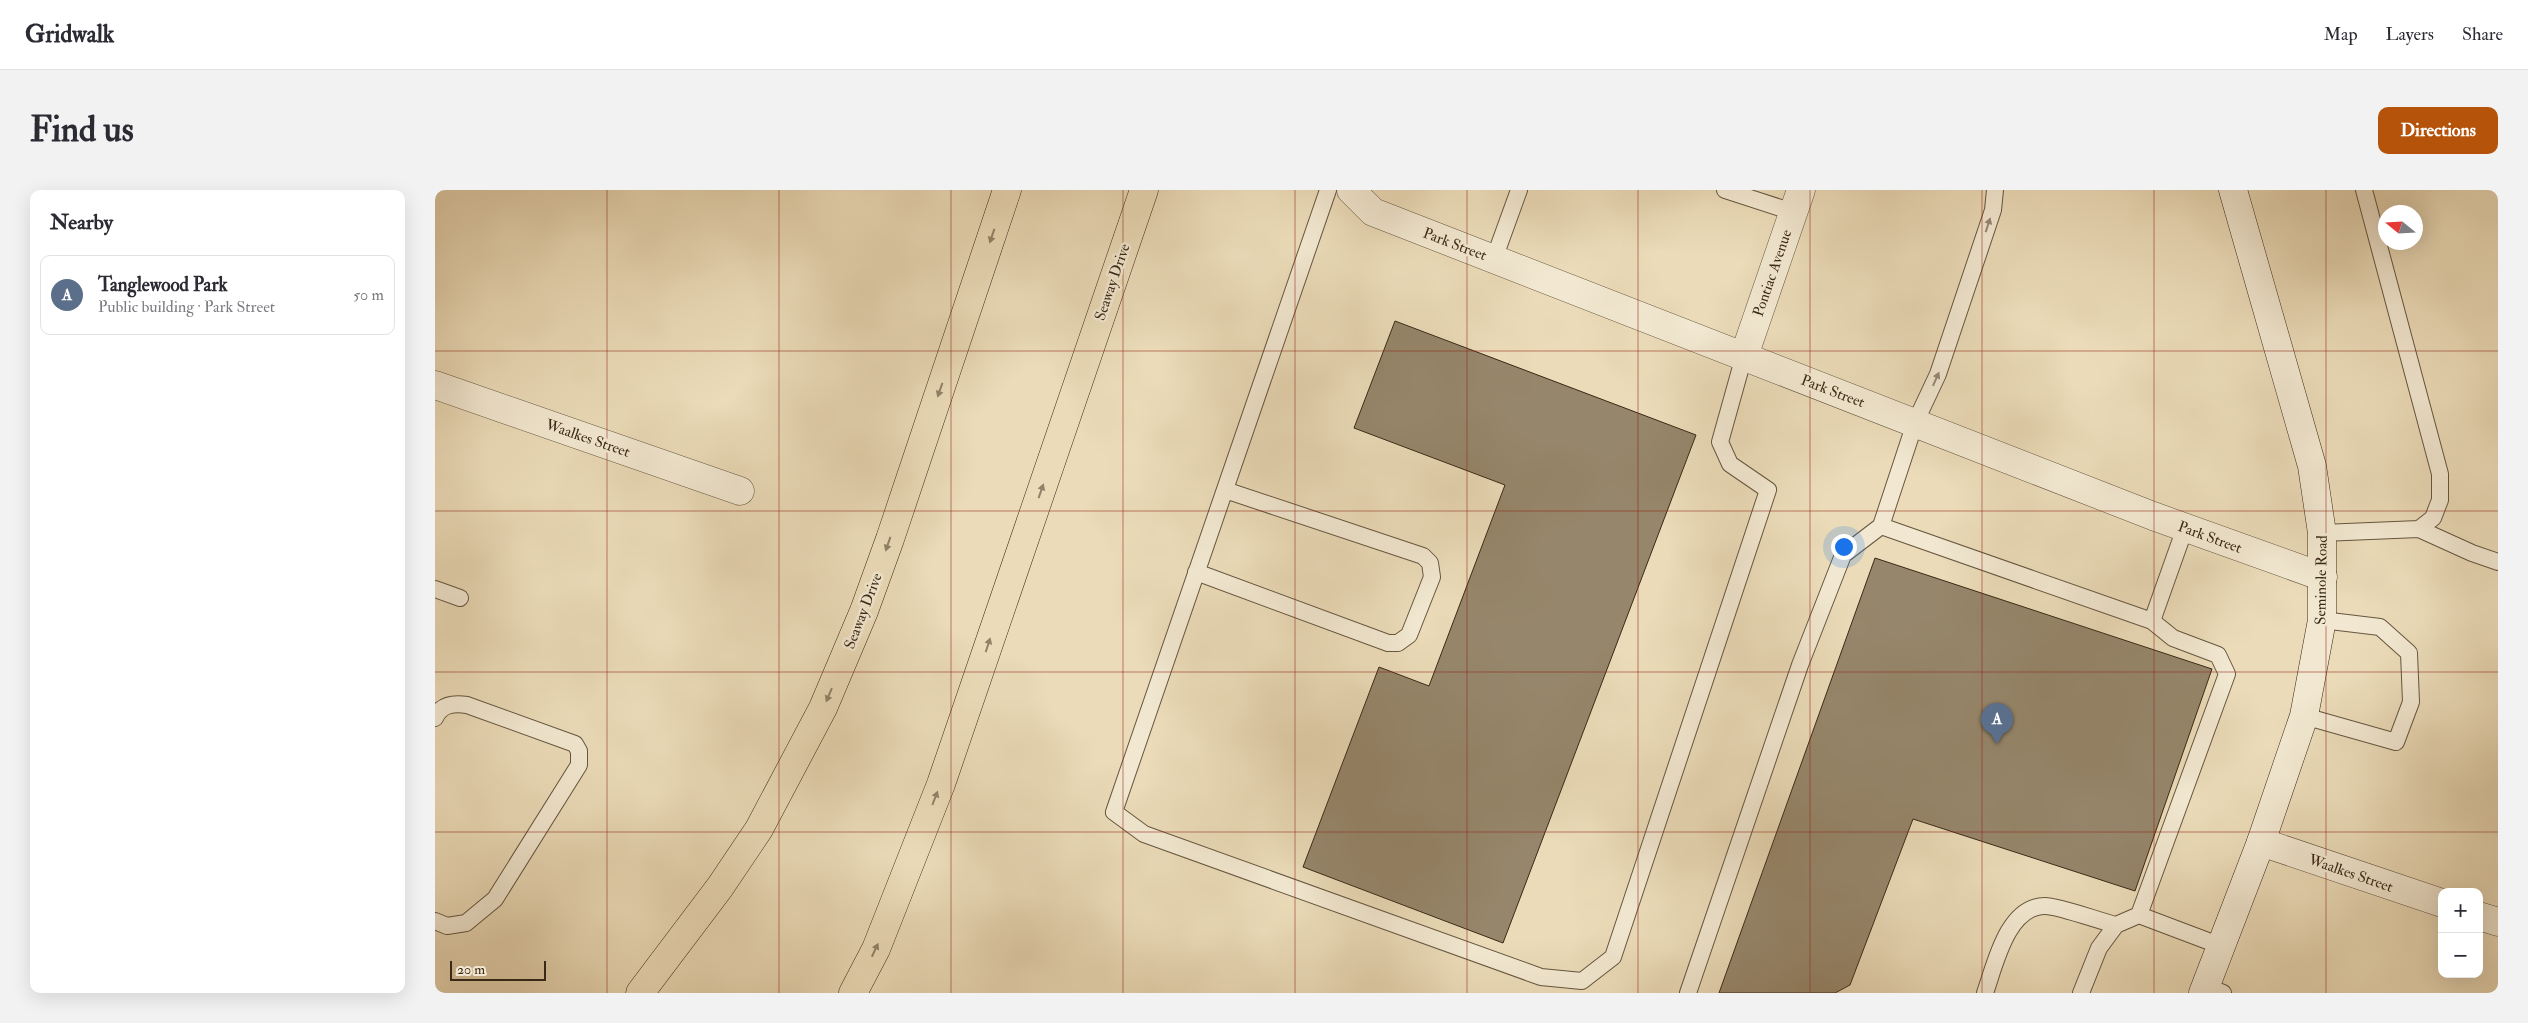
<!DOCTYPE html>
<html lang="en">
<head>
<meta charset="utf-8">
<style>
  body { margin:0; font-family:"IM FELL Double Pica",serif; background:#f2f2f3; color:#2b2b33 }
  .controls { position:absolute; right:15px; bottom:15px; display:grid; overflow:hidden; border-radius:10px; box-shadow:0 5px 20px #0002 }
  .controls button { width:45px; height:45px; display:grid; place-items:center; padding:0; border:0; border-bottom:1px solid #e1e1e2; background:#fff; color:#2b2b33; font:25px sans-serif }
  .compass { position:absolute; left:1943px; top:15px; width:45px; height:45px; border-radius:50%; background:#fff; box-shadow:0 5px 20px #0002; rotate:288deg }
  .scale { position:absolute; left:15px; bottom:12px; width:96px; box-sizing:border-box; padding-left:5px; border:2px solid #3a2917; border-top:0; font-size:14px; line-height:18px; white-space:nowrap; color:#3a2917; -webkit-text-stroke:4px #f2e8d1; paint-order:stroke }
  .you { position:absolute; left:1408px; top:356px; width:18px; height:18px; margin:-12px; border:4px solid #fff; border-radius:50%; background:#1a73e8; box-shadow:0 0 0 8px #1a73e833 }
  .badge { display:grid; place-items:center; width:32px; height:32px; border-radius:50%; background:#b45309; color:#fff; font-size:16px; font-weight:700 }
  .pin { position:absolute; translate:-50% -41px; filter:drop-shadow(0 1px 2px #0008) }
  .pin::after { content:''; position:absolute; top:26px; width:18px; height:15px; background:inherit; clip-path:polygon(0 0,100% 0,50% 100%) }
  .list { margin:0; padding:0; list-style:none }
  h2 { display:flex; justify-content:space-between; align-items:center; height:65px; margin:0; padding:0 20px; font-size:21px }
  h2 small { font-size:16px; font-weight:400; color:#7c7c81 }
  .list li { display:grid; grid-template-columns:32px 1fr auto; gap:15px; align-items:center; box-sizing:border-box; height:80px; margin:0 10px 10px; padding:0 10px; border:1px solid #e1e1e2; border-radius:10px }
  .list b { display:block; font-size:19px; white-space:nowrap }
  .list p { margin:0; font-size:16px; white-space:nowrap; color:#7c7c81 }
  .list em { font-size:16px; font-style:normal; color:#7c7c81 }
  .map { position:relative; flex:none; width:2063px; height:803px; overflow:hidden; border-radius:10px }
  header { display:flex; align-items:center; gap:30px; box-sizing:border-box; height:70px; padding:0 25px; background:#fff; border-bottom:1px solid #e1e1e2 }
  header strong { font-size:24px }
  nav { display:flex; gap:28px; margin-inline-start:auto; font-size:18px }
  .intro { display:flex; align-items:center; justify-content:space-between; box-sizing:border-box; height:120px; padding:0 30px }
  h1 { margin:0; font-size:35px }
  .button { padding:12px 22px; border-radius:10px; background:#b45309; color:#fff; font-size:18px; font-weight:700 }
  main { display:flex; gap:30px; padding:0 30px }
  aside { flex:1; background:#fff; border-radius:10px; box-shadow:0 5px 20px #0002 }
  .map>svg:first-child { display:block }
  .building { fill:#96866b; stroke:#3a2917 }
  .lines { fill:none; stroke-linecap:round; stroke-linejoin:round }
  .lane-casing { stroke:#66563f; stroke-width:18 }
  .street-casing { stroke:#66563f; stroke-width:29 }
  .secondary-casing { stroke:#3a2917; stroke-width:29 }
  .highway-casing { stroke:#3a2917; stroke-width:29 }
  .lane { stroke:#f2e8d1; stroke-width:16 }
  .street { stroke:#f2e8d1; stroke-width:28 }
  .secondary { stroke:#f2e8d1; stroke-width:28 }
  .highway { stroke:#ebdbb8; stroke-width:28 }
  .oneway { fill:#968874 }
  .oneway2 { fill:#928268 }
  .grid { fill:none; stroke:#8f2418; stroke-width:1; stroke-opacity:0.55 }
  .labels { text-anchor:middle; stroke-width:5; stroke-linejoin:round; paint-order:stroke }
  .street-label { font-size:15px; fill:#3a2917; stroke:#f2e8d1 }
</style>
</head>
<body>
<header>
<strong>Gridwalk</strong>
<nav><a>Map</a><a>Layers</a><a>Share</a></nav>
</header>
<div class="intro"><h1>Find us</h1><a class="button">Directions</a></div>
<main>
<aside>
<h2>Nearby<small></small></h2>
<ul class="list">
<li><span class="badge" style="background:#5c6f8a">A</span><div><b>Tanglewood Park</b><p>Public building · Park Street</p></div><em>50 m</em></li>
</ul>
</aside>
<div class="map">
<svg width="2063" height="803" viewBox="0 0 2063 803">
  <rect width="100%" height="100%" fill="#ebdbb8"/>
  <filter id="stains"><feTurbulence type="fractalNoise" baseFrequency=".004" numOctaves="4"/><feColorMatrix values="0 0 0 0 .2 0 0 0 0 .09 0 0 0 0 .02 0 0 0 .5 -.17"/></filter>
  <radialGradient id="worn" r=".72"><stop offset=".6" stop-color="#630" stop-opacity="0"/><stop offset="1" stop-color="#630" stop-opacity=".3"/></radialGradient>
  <path class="building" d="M960 131 1261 245 1068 753 868 677 944 477 994 496 1070 295 919 238Z
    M1440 368 1777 479 1700 701 1478 629 1415 795 1400 803H1284Z"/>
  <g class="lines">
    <defs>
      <path id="lane" d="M893 0 679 622 709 644 1106 787 1147 791 1178 767 1333 300 1295 274 1285 252 1309 166
        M1290 0 1358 22
        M1059 69 1084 0
        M1446 336 1717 431
        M1984 339 2037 363 2063 372
        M1887 343 1984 339 1998 328 2005 310V284L1929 0
        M761 382 953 453H963L974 445 997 387 995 373 988 366 790 300
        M0 399 25 408
        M1869 526 1961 552 1976 512 1974 463 1945 437 1887 430
        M0 528C6 514 19 513 32 515L140 554 144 561V575L60 709 31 733 12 736 0 731
        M1704 725 1792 484 1783 465 1738 448 1717 431 1750 338
        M1770 796 1788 803
        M1253 803 1365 475 1408 365 1446 336 1480 233 1503 184 1558 20 1560 0
        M1550 803C1560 775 1572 716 1610 716 1624 716 1664 731 1681 735
        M1646 803 1664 758 1681 735 1704 725 1786 756"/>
      <path id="street" d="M916 0 938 22 1718 326 1888 387
        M1309 166 1366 0
        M0 195 305 301
        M1826 652 2007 713
        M2044 726 2063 732"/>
      <path id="secondary" d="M1768 803 1826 652 1869 526 1887 430V343L1877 276 1798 0"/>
      <path id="highway" d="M205 803 285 697 324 639 388 518 429 421 455 349 572 0
        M418 803 441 759 506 594 709 0"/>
    </defs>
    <use href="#lane" class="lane-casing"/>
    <use href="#street" class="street-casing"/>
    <use href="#secondary" class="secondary-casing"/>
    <use href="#highway" class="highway-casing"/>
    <use href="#lane" class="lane"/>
    <use href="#street" class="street"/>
    <use href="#secondary" class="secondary"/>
    <use href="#highway" class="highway"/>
  </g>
  <defs><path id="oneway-solid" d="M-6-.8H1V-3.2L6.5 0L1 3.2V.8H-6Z" transform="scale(1.25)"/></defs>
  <g class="oneway">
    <use href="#oneway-solid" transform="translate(1553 35) rotate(-72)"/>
    <use href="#oneway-solid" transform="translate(1501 189) rotate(-66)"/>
  </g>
  <g class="oneway2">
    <use href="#oneway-solid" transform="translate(557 46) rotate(109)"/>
    <use href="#oneway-solid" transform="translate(505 200) rotate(109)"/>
    <use href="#oneway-solid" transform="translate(606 301) rotate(-71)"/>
    <use href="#oneway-solid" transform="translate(453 354) rotate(109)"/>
    <use href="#oneway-solid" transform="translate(553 455) rotate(-72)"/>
    <use href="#oneway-solid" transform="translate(394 505) rotate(113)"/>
    <use href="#oneway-solid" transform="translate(500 608) rotate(-69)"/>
    <use href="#oneway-solid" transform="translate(440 760) rotate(-65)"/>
  </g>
  <path class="grid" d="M172 0V803M344 0V803M516 0V803M688 0V803M860 0V803M1032 0V803M1203 0V803M1375 0V803M1547 0V803M1719 0V803M1891 0V803M0 161H2063M0 321H2063M0 482H2063M0 642H2063"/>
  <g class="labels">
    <g class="street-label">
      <text transform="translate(1020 54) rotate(21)" y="5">Park Street</text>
      <text transform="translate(1337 83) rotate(-71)" y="5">Pontiac Avenue</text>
      <text transform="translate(677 92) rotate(-71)" y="5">Seaway Drive</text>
      <text transform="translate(1398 201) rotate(21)" y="5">Park Street</text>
      <text transform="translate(153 248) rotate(19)" y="5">Waalkes Street</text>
      <text transform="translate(1775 347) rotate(20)" y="5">Park Street</text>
      <text transform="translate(1886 390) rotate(-89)" y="5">Seminole Road</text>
      <text transform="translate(428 421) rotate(-69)" y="5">Seaway Drive</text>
      <text transform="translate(1916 683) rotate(19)" y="5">Waalkes Street</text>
    </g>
  </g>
  <rect width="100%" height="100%" filter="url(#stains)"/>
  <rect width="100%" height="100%" fill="url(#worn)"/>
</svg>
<div class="controls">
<button>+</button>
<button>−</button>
</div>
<svg class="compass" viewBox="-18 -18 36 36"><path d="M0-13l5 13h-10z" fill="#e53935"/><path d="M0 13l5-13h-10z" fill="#7c7c81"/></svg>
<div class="scale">20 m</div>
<div class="you"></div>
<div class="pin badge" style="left:1562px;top:554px;background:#5c6f8a">A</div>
</div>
</main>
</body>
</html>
